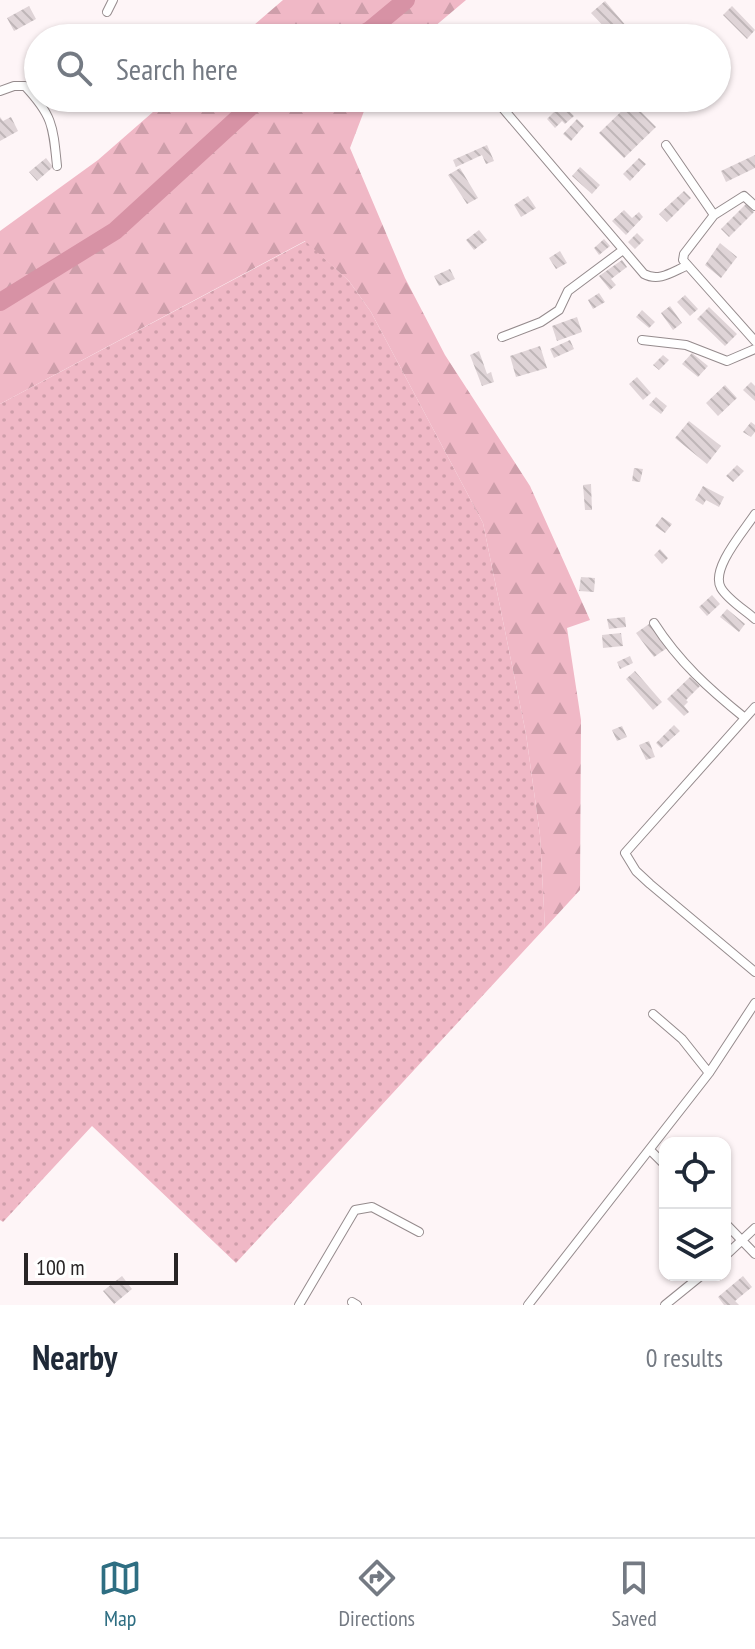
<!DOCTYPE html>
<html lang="en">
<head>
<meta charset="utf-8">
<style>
  body { margin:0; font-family:"PT Sans Narrow",sans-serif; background:#f2f2f3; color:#1f2937 }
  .controls { position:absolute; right:24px; bottom:24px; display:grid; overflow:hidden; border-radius:16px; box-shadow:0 2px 6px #0004 }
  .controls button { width:72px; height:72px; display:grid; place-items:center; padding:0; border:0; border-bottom:2px solid #e0e1e3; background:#fff; color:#1f2937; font:40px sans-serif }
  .scale { position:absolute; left:24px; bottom:20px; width:154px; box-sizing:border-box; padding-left:8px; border:4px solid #282425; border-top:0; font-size:22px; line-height:28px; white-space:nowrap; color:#282425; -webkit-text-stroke:6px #fff; paint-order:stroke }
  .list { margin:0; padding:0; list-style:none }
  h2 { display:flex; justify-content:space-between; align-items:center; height:104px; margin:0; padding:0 32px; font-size:34px }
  h2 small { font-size:26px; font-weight:400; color:#747a83 }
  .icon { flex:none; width:44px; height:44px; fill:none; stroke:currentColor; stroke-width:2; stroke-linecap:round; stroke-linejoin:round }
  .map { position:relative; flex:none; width:755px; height:1305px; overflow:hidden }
  .search { position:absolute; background:#fff; box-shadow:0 2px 6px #0004; left:24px; right:24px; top:24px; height:88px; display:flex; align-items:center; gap:20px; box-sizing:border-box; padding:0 28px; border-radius:44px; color:#747a83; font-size:30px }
  .sheet { height:232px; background:#fff }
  nav { display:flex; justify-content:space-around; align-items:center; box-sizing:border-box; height:112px; border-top:2px solid #e0e1e3; background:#fff; font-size:22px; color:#747a83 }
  nav a { display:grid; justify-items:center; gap:4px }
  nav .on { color:#2e6e82 }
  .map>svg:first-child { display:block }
  .grass { fill:url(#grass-dots) }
  .forest { fill:url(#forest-firs) }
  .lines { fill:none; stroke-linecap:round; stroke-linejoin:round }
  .river { stroke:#d792a5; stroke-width:18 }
  .building { fill:url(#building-back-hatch) }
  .street-casing { stroke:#958b8d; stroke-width:10 }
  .street { stroke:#fff; stroke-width:8 }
</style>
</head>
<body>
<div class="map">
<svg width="755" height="1305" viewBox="0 0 755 1305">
  <defs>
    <pattern id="grass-dots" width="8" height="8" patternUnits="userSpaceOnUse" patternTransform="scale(2)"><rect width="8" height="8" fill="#f0b8c6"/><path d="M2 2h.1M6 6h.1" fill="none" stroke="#ce9eaa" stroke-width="1.8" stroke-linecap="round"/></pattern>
    <pattern id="forest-firs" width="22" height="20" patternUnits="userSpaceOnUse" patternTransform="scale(2)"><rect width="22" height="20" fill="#f0b8c6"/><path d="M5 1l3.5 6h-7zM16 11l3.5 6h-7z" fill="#ce9eaa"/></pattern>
    <pattern id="building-back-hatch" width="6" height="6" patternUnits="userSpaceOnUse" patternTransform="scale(2)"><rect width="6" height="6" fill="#dfd4d7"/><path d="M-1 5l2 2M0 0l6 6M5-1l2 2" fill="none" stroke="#bfb6b8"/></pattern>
  </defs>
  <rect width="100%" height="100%" fill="#fef5f7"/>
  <path class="grass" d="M306 241 349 281 371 312 483 523 526 734 540 835 545 928 236 1263 92 1126 3 1222 0 1220V404Z"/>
  <path class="forest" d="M283 0H466L421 38H239Z
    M169 98H369L350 148 405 278 445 355 530 486 590 620 567 628 581 720 580 890 545 928 540 835 526 734 483 523 371 312 349 281 305 241 0 404V231L98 160Z"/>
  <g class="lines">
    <path class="river" d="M355 38 370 30 406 0
      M0 302 115 231 260 98"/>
  </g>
  <path class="building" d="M605 1 627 27 615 38 591 13Z
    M29 6 36 19 14 31 7 18Z
    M732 6 755 30 747 39 723 15Z
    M652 26 664 38H650L645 33Z
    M631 102 656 127 624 158 599 133Z
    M562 104 574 116 565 124 562 121 555 128 547 119Z
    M0 117 3 121 11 117 18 131 0 141Z
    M577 119 584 126 571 141 563 134Z
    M487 145 494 161 486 164 482 155 456 167 453 160Z
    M755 155V168L726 182 721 171Z
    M46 158 53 167 37 181 29 172Z
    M639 158 646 164 630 181 623 174Z
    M580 167 600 185 592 194 572 176Z
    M460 168 478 198 467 204 448 175Z
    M684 191 691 198 667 222 659 214Z
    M528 196 536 208 521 217 514 205Z
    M746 204 754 212 729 237 721 229Z
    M624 210 632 218 639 212 643 217 626 235 612 221Z
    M479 230 487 240 474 250 466 240Z
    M637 233 644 240 635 249 628 242Z
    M604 239 610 246 599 255 594 248Z
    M720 243 737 257 721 278 705 265Z
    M560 251 567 263 556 269 549 258Z
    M622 260 627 267 611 279 616 285 610 290 599 276Z
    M450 269 455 279 439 286 434 276Z
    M599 293 605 302 593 309 588 300Z
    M685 295 698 309 690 316 677 302Z
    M670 306 682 323 673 330 661 313Z
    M709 307 737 334 725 346 697 319Z
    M642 310 655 322 649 328 636 317Z
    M577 317 582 332 557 341 552 326Z
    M570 340 574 349 554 358 550 349Z
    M540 346 547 368 516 377 510 356Z
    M479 351 487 374 491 372 494 382 482 386 470 355Z
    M692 353 708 366 698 377 682 364Z
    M663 355 669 360 659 370 653 365Z
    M637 377 651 393 643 400 629 384Z
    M751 382 755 386V401L743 390Z
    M725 385 737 398 718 416 706 403Z
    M656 397 667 406 661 414 649 405Z
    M689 421 721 446 707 464 675 438Z
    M751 422 755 425V432L751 437 743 432Z
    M737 465 744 471 733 482 726 476Z
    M634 468 643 469 640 482 632 481Z
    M591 484 592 510H585L583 485Z
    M703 486 724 497 719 507 706 500 703 505 695 500Z
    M662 517 672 524 665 533 655 526Z
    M660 549 668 558 662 564 654 555Z
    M581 577 595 578 594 592 579 591Z
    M712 595 720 604 707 616 699 607Z
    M727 609 745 624 739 632 720 617Z
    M625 617 626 627 609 629 607 619Z
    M649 624 667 648 654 657 636 633Z
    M621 633 623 646 603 648 602 635Z
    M630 656 633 663 620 669 617 662Z
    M635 671 662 702 653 710 626 679Z
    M690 677 700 686 686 700 688 702 684 706 689 712 684 716 667 699Z
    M674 725 680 731 661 748 656 743Z
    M622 726 627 737 617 741 612 730Z
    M649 741 655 757 646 760 639 745Z
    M122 1276 132 1289 114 1304 103 1291Z
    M743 1276 752 1287 735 1301 739 1305H724L718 1297Z"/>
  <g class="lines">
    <defs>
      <path id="street" d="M107 12 113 0
        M0 91 14 86H25C53 116 53 126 57 166
        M500 105 644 274C659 282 672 272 686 266
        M666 145 714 215
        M755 206 744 196 714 215 684 254 683 260 755 341
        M502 337 541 322 559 310 568 291 623 250
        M642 340 686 345 727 361 755 349
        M755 514C744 531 710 569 721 588 728 600 745 610 755 619
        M654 623C679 662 709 689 745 718
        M755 707 625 853 636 871 650 884 755 972
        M653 1014 682 1039 709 1073
        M650 1150 665 1165
        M725 1223 755 1254
        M725 1256 755 1228
        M352 1302 357 1305
        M299 1305 355 1210 372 1207 419 1232
        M528 1305 709 1073 755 1003
        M665 1305 702 1275"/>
    </defs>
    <use href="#street" class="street-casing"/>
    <use href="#street" class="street"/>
  </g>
</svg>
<div class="controls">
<button><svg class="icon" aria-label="locate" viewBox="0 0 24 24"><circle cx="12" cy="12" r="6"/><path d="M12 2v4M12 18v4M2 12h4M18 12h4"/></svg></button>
<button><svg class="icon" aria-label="layers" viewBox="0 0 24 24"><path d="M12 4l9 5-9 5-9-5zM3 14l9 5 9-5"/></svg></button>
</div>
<div class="scale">100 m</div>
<div class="search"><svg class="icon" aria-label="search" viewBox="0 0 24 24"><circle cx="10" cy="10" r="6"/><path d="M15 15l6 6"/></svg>Search here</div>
</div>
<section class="sheet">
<h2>Nearby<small>0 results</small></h2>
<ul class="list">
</ul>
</section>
<nav>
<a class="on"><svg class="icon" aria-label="map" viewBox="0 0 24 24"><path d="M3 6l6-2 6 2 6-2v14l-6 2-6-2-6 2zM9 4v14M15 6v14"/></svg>Map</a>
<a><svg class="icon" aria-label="directions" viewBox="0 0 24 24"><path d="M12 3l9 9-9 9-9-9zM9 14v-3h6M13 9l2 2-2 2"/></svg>Directions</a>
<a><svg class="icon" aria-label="saved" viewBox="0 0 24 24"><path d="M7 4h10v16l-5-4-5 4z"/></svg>Saved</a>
</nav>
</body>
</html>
